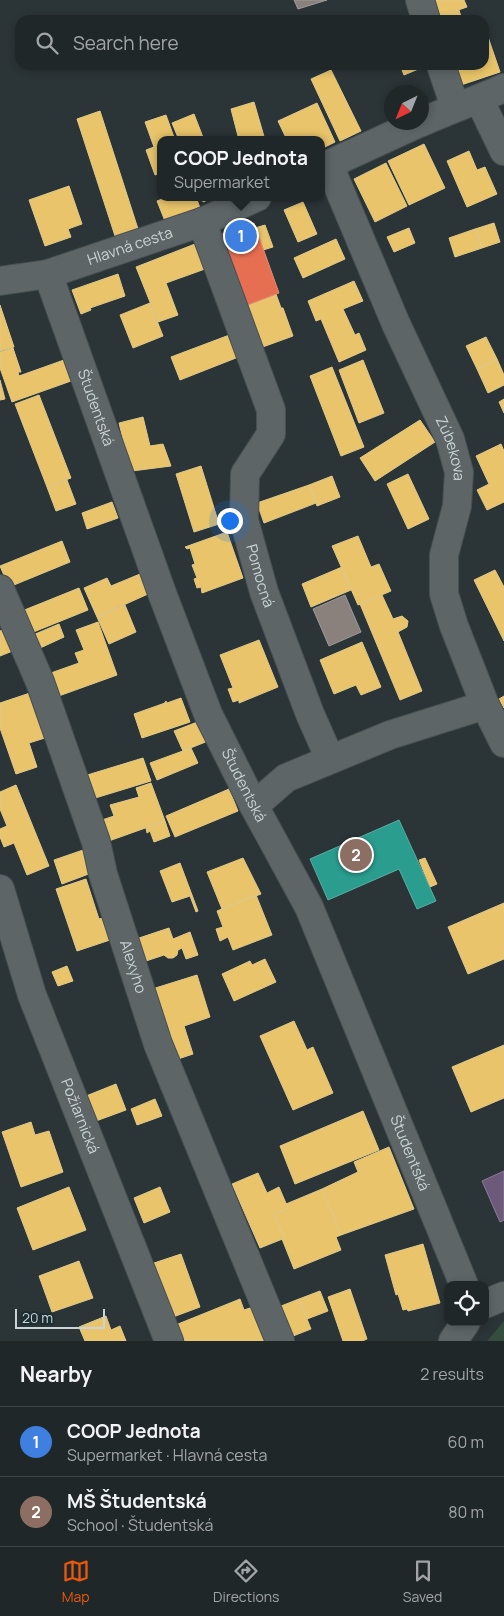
<!DOCTYPE html>
<html lang="en">
<head>
<meta charset="utf-8">
<style>
  body { margin:0; font-family:Manrope,sans-serif; background:#282f31; color:#f1f3f6 }
  .controls { position:absolute; right:15px; bottom:15px; display:grid; overflow:hidden; border-radius:10px; box-shadow:0 2px 8px #0003 }
  .controls button { width:45px; height:45px; display:grid; place-items:center; padding:0; border:0; border-bottom:1px solid #3d4446; background:#202729; color:#f1f3f6; font:25px sans-serif }
  .compass { position:absolute; left:384px; top:85px; width:45px; height:45px; border-radius:50%; background:#202729; box-shadow:0 2px 8px #0003; rotate:223deg }
  .scale { position:absolute; left:15px; bottom:12px; width:90px; box-sizing:border-box; padding-left:5px; border:2px solid #c8d4d6; border-top:0; font-size:14px; line-height:18px; white-space:nowrap; color:#c8d4d6; -webkit-text-stroke:4px #1c2e32; paint-order:stroke }
  .you { position:absolute; left:229px; top:520px; width:18px; height:18px; margin:-12px; border:4px solid #fff; border-radius:50%; background:#1a73e8; box-shadow:0 0 0 8px #1a73e833 }
  .badge { display:grid; place-items:center; width:32px; height:32px; border-radius:50%; background:#ea580c; color:#fff; font-size:16px; font-weight:700 }
  .pin { position:absolute; translate:-50% -50%; border:2px solid #fff; box-shadow:0 1px 5px #0006 }
  .popup { position:absolute; left:157px; top:136px; width:168px; height:65px; box-sizing:border-box; display:grid; place-content:center; border-radius:10px; background:#202729; filter:drop-shadow(0 1px 4px #0005); font-size:16px; white-space:nowrap; color:#a2a5a8 }
  .popup b { font-size:19px; color:#f1f3f6 }
  .popup::after { content:''; position:absolute; left:50%; top:100%; margin-left:-10px; border:10px solid transparent; border-top-color:#202729 }
  .list { margin:0; padding:0; list-style:none }
  h2 { display:flex; justify-content:space-between; align-items:center; height:65px; margin:0; padding:0 20px; font-size:21px }
  h2 small { font-size:16px; font-weight:400; color:#a2a5a8 }
  .list li { display:grid; grid-template-columns:32px 1fr auto; gap:15px; align-items:center; box-sizing:border-box; height:70px; padding:0 20px; border-top:1px solid #3d4446 }
  .list b { display:block; font-size:19px; white-space:nowrap }
  .list p { margin:0; font-size:16px; white-space:nowrap; color:#a2a5a8 }
  .list em { font-size:16px; font-style:normal; color:#a2a5a8 }
  .icon { flex:none; width:28px; height:28px; fill:none; stroke:currentColor; stroke-width:2; stroke-linecap:round; stroke-linejoin:round }
  .map { position:relative; flex:none; width:504px; height:1341px; overflow:hidden }
  .search { position:absolute; background:#202729; box-shadow:0 2px 8px #0003; left:15px; right:15px; top:15px; height:55px; display:flex; align-items:center; gap:12px; box-sizing:border-box; padding:0 18px; border-radius:15px; color:#a2a5a8; font-size:19px }
  .sheet { height:205px; background:#202729 }
  nav { display:flex; justify-content:space-around; align-items:center; box-sizing:border-box; height:70px; border-top:1px solid #3d4446; background:#202729; font-size:14px; color:#a2a5a8 }
  nav a { display:grid; justify-items:center; gap:2px }
  nav .on { color:#ea580c }
  .map>svg:first-child { display:block }
  .green { fill:#354d3f }
  .homes { fill:#e9c46a; stroke:#dfc98a }
  .shops { fill:#e76f51; stroke:#de8d79 }
  .offices { fill:#6d597a; stroke:#887e96 }
  .schools { fill:#2a9d8f; stroke:#59aea4 }
  .industry { fill:#8a817c; stroke:#9d9a97 }
  .lines { fill:none; stroke-linecap:round; stroke-linejoin:round }
  .minor-casing { stroke:#475052; stroke-width:30 }
  .minor { stroke:#5e6567; stroke-width:28 }
  .labels { text-anchor:middle; stroke-width:5; stroke-linejoin:round; paint-order:stroke }
  .street-label { font-size:15px; fill:#c8d4d6; stroke:#1c2e32 }
</style>
</head>
<body>
<div class="map">
<svg width="504" height="1341" viewBox="0 0 504 1341">
  <rect width="100%" height="100%" fill="#2b3437"/>
  <path class="green" d="M504 1321V1341H487Z"/>
  <path class="homes" d="M433 0H464L467 7 438 17Z
    M459 10 462 20H439L438 17Z
    M488 37 500 72 461 85 454 65H484V38Z
    M400 65H428L404 75Z
    M331 70 361 131 340 141 311 79Z
    M254 102 265 140H239L231 109Z
    M317 103 335 142 321 149V140H287L278 121Z
    M100 111 139 232 116 239 77 119Z
    M194 114 204 140H179L172 123Z
    M166 115 175 140H161V173L155 175 146 150 154 147 145 122Z
    M424 144 445 188 409 205 388 161Z
    M469 151 477 170 485 167 497 194 467 207 447 161Z
    M386 163 407 206 375 222 354 179Z
    M69 186 82 224 68 229 71 237 45 246 29 200Z
    M168 197H196L200 208 165 221 157 201Z
    M201 197H215L203 202Z
    M303 202 317 234 298 242 284 210Z
    M494 223 500 242 482 248 475 229Z
    M265 225 273 247 263 250 255 228Z
    M409 228 415 243 394 252 387 237Z
    M475 229 482 248 455 257 449 238Z
    M336 239 345 259 303 278 294 258Z
    M195 244 205 269 166 283 178 315 158 322 136 267Z
    M118 274 125 296 90 308 91 310 81 314 72 290Z
    M354 281 363 301 343 309 355 335 359 333 366 350 339 362 321 319 316 321 308 301Z
    M276 294 281 308H283L293 336 260 348 247 305Z
    M150 303 163 336 133 348 120 315Z
    M0 305 14 347 0 351Z
    M232 334 241 356 180 380 171 357Z
    M486 337 497 359 477 369 466 346Z
    M13 348 21 372H18L19 376 64 360 71 381 12 402 0 368V352Z
    M497 359 504 375V385L488 393 477 369Z
    M363 360 384 413 359 423 339 370Z
    M332 367 364 447 341 456 310 376Z
    M0 380 5 399 0 400Z
    M39 395 71 478 47 487 15 404Z
    M504 399V413L499 402Z
    M143 417 150 446 163 444 171 466 132 471 126 451 119 423Z
    M420 420 435 442 375 481 360 458Z
    M501 444 504 451V502L487 510 477 490 489 484 476 456Z
    M201 466 219 524 194 532 176 474Z
    M408 474 429 519 408 529 387 484Z
    M332 476 340 497 317 506 309 485Z
    M67 480 76 504 56 511 47 487Z
    M309 485 316 503 264 523 257 503Z
    M112 502 118 518 87 529 82 513Z
    M227 532 243 578 202 593 201 587 197 588 194 579 197 578 192 565 195 564 190 548 187 549 185 547Z
    M358 536 371 567 379 564 391 591 358 605 332 546Z
    M62 541 70 562 9 587 0 566Z
    M342 567 351 590 311 607 302 584Z
    M495 570 504 587V641L474 580Z
    M140 574 148 594 97 617 84 588 107 578 111 586Z
    M79 588 88 610 31 633 22 611Z
    M382 595 393 619 402 616 408 621 407 627 398 632 422 691 400 700 360 604Z
    M125 605 136 632 109 644 97 617Z
    M98 622 117 675 56 697 48 674 79 663 75 653 84 650 76 630Z
    M59 624 64 637 38 649 33 635Z
    M6 628 15 650 0 656V631Z
    M259 640 278 687 239 703V700L233 702 228 689 233 688 220 655Z
    M362 642 381 687 361 695 356 685 334 694 320 660Z
    M33 692 48 737 29 743 37 767 16 774 0 728V703Z
    M504 696V708L499 699Z
    M181 698 190 722 142 738 134 714 165 703V702L166 701 167 703Z
    M200 721 208 741 183 751 174 731Z
    M191 748 198 763 157 780 150 763Z
    M143 758 151 781 92 799 84 776Z
    M151 783 165 821 106 842 99 821 114 816 110 805 139 797 136 788Z
    M16 785 49 866 27 875 14 843 4 847 0 837V829L7 826 0 809V792Z
    M229 789 238 811 175 837 166 816Z
    M165 821 170 836 154 842 150 831 147 833 146 828Z
    M86 849 94 872 62 884 54 860Z
    M243 858 261 894 222 909 207 872Z
    M425 858 437 884 430 887 419 860Z
    M180 863 198 911 196 912 190 896 172 902 160 871Z
    M86 879 99 919 105 917 113 939 77 951 56 889Z
    M256 895 272 935 233 950 228 937 220 941 216 929 223 927 217 911Z
    M504 903V959L468 974 448 927Z
    M169 928 173 939 190 932 198 955 186 959 182 948 178 950 177 955 173 958H168L164 955 140 963 133 940Z
    M265 959 276 982 234 1001 222 974 250 961 252 965Z
    M67 966 73 981 58 986 52 972Z
    M197 975 210 1017 184 1026 193 1054 172 1061 149 990Z
    M294 1021 307 1050 313 1047 333 1093 293 1110 260 1036Z
    M504 1045V1098L471 1112 452 1067Z
    M116 1084 126 1110 96 1121 86 1096Z
    M155 1099 162 1116 137 1125 131 1109Z
    M363 1111 379 1150 295 1184 280 1146Z
    M31 1122 35 1135 49 1131 63 1172 21 1187 2 1132Z
    M389 1147 414 1209 341 1235 322 1189 358 1172 354 1162Z
    M258 1173 267 1193 279 1187 288 1208 274 1214 285 1238 260 1248 232 1184Z
    M69 1187 86 1230 33 1250 17 1208Z
    M160 1187 170 1212 144 1223 134 1198Z
    M322 1189 341 1235 336 1237 341 1250 294 1269 282 1239 285 1238 274 1214 288 1208 286 1204Z
    M423 1244 440 1303 408 1311 407 1309 403 1310 398 1294 396 1295 385 1255Z
    M181 1254 200 1307 173 1317 154 1263Z
    M79 1261 93 1298 52 1312 39 1276Z
    M350 1289 367 1339 362 1341H343L328 1297Z
    M320 1291 328 1311 307 1319 299 1299Z
    M240 1299 244 1310 253 1307 267 1341H185L178 1324Z
    M299 1299 311 1329 288 1338 276 1308Z
    M106 1316 111 1330 120 1326 126 1341H85L79 1327Z"/>
  <path class="shops" d="M254 223 279 293 245 306 220 235Z"/>
  <path class="offices" d="M504 1171V1220L500 1222 482 1181Z"/>
  <path class="schools" d="M399 820 436 901 417 909 399 869 328 900 310 859Z"/>
  <path class="industry" d="M294 0H327L298 9Z
    M345 595 361 632 329 646 313 609Z"/>
  <g class="lines">
    <defs>
      <g id="minor">
        <path d="M420 0 426 20"/>
        <path d="M441 65 455 107"/>
        <path d="M479 99 504 151"/>
        <path d="M422 122C449 110 477 100 504 88"/>
        <path id="s1" d="M329 165 396 324 450 439 459 472 457 506 444 555V594L454 626 485 705 504 743"/>
        <path d="M321 168 421 122"/>
        <path id="s2" d="M202 222 271 410V434L245 474 244 520 264 592 310 714 330 759"/>
        <path id="s3" d="M48 274 162 593 208 714 254 806 309 907 464 1285"/>
        <path id="s4" d="M0 281 48 274 202 222 257 197"/>
        <path id="s5" d="M0 589 40 682 96 842 103 874 158 1044 280 1341"/>
        <path d="M254 806 286 778 390 735 485 705"/>
        <path id="s6" d="M0 889 32 995 169 1341"/>
        <path d="M485 1304 504 1296"/>
        <path d="M453 1341 466 1322"/>
      </g>
    </defs>
    <use href="#minor" class="minor-casing"/>
    <use href="#minor" class="minor"/>
  </g>
  <g class="labels">
    <g class="street-label">
      <text dy="5" stroke="none"><textPath href="#s4" startOffset="135">Hlavná cesta</textPath></text>
      <text dy="5" stroke="none"><textPath href="#s3" startOffset="142">Študentská</textPath></text>
      <text dy="5" stroke="none"><textPath href="#s1" startOffset="309">Zúbekova</textPath></text>
      <text dy="5" stroke="none"><textPath href="#s2" startOffset="376">Pomocná</textPath></text>
      <text dy="5" stroke="none"><textPath href="#s3" startOffset="548">Študentská</textPath></text>
      <text dy="5" stroke="none"><textPath href="#s5" startOffset="401">Alexyho</textPath></text>
      <text dy="5" stroke="none"><textPath href="#s6" startOffset="241">Požiarnická</textPath></text>
      <text dy="5" stroke="none"><textPath href="#s3" startOffset="952">Študentská</textPath></text>
    </g>
  </g>
</svg>
<div class="controls">
<button><svg class="icon" aria-label="locate" viewBox="0 0 24 24"><circle cx="12" cy="12" r="6"/><path d="M12 2v4M12 18v4M2 12h4M18 12h4"/></svg></button>
</div>
<svg class="compass" viewBox="-18 -18 36 36"><path d="M0-13l5 13h-10z" fill="#e53935"/><path d="M0 13l5-13h-10z" fill="#a2a5a8"/></svg>
<div class="scale">20 m</div>
<div class="you"></div>
<div class="pin badge" style="left:241px;top:236px;background:#3f7fe0">1</div>
<div class="popup"><b>COOP Jednota</b>Supermarket</div>
<div class="pin badge" style="left:356px;top:855px;background:#8d6e63">2</div>
<div class="search"><svg class="icon" aria-label="search" viewBox="0 0 24 24"><circle cx="10" cy="10" r="6"/><path d="M15 15l6 6"/></svg>Search here</div>
</div>
<section class="sheet">
<h2>Nearby<small>2 results</small></h2>
<ul class="list">
<li><span class="badge" style="background:#3f7fe0">1</span><div><b>COOP Jednota</b><p>Supermarket · Hlavná cesta</p></div><em>60 m</em></li>
<li><span class="badge" style="background:#8d6e63">2</span><div><b>MŠ Študentská</b><p>School · Študentská</p></div><em>80 m</em></li>
</ul>
</section>
<nav>
<a class="on"><svg class="icon" aria-label="map" viewBox="0 0 24 24"><path d="M3 6l6-2 6 2 6-2v14l-6 2-6-2-6 2zM9 4v14M15 6v14"/></svg>Map</a>
<a><svg class="icon" aria-label="directions" viewBox="0 0 24 24"><path d="M12 3l9 9-9 9-9-9zM9 14v-3h6M13 9l2 2-2 2"/></svg>Directions</a>
<a><svg class="icon" aria-label="saved" viewBox="0 0 24 24"><path d="M7 4h10v16l-5-4-5 4z"/></svg>Saved</a>
</nav>
</body>
</html>
